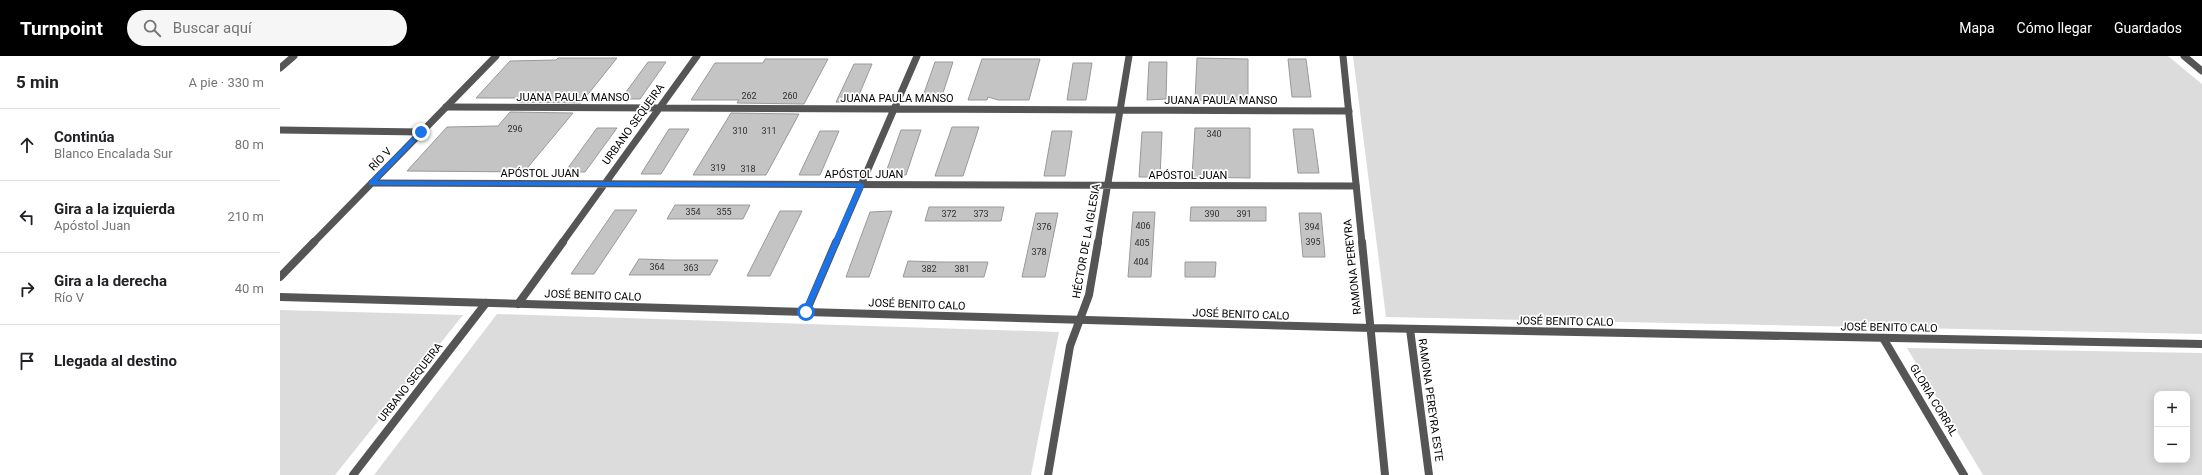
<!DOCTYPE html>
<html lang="es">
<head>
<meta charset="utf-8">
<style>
  body { margin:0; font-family:Roboto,sans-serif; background:#f6f6f6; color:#202124 }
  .controls { position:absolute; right:12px; bottom:12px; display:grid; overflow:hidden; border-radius:8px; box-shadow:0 2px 10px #0003 }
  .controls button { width:36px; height:36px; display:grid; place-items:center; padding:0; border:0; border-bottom:1px solid #e0e0e0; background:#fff; color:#202124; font:20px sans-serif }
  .stop { position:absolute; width:12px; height:12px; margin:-9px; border:3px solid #1a73e8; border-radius:50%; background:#fff }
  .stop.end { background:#1a73e8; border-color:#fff; box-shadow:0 1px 4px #0008 }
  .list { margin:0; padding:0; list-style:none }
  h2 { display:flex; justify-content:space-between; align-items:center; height:52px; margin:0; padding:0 16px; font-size:17px }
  h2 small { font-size:13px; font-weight:400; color:#757577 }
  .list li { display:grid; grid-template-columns:26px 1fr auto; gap:12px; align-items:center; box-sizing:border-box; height:72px; padding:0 16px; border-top:1px solid #e0e0e0 }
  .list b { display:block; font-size:15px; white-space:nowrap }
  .list p { margin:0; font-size:13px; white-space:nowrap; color:#757577 }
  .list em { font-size:13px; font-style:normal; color:#757577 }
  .icon { flex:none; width:22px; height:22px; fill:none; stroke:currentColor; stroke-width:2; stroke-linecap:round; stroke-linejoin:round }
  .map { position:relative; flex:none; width:1922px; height:419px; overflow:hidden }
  header { display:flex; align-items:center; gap:24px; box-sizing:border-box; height:56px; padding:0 20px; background:#000; color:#fff }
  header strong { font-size:19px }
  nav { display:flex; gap:22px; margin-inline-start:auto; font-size:14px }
  .search { width:280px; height:36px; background:#f6f6f6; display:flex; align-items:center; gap:10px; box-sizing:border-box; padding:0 14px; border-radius:22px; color:#757577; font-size:15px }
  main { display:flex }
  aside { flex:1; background:#fff }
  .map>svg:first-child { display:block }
  .green { fill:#dcdcdc; fill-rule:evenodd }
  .building { fill:#c4c4c4; stroke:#999 }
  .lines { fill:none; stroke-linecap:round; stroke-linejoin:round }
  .minor-far1 { stroke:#555; stroke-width:7 }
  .minor { stroke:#555; stroke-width:8 }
  .tertiary-far1 { stroke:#555; stroke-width:7 }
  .tertiary { stroke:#555; stroke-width:8 }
  .route { fill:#1a73e8 }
  .labels { text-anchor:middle; stroke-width:3.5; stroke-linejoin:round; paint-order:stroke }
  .number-label { font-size:9px; fill:#313131 }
  .street-label { font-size:11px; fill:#000; stroke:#fff }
</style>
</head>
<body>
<header>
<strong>Turnpoint</strong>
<div class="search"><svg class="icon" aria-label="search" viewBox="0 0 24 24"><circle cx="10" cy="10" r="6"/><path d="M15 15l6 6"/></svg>Buscar aquí</div>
<nav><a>Mapa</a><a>Cómo llegar</a><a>Guardados</a></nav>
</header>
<main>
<aside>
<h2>5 min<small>A pie · 330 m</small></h2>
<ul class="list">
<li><svg class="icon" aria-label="ahead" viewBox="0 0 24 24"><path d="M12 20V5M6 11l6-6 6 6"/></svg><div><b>Continúa</b><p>Blanco Encalada Sur</p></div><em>80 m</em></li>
<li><svg class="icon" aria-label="left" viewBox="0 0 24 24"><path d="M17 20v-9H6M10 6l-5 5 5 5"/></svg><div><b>Gira a la izquierda</b><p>Apóstol Juan</p></div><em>210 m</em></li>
<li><svg class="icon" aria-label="right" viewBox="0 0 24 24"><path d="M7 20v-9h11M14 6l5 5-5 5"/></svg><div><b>Gira a la derecha</b><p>Río V</p></div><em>40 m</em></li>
<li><svg class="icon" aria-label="arrive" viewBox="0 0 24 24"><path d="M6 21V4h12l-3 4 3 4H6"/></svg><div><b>Llegada al destino</b></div></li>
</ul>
</aside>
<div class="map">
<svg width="1922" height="419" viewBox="0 0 1922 419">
  <rect width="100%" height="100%" fill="#fff"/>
  <path class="green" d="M1073 0H1888L1922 28V278L1106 261Z
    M0 254 183 259 55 419H0Z
    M217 258 779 276 751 419H94Z
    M1627 292 1922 297V419H1703ZM1877 338H1907V404H1877Z"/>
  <path class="building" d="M278 2H337L301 47 239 46 243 42H196L230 5 276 4Z
    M917 2 968 3V44H915Z
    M485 3H548L524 48 457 47 459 44H411L435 7H483Z
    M702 3H760L749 44H718L708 41 707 44H688Z
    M1008 3H1026L1031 41H1012Z
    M368 6H386L360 43H341Z
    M655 6H673L661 43H642Z
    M869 6H887L886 43 867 44Z
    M793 7H812L806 44H787Z
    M574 8H592L576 46H556Z
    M230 56 293 57 244 116 127 115 167 71 218 70Z
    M451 57 519 58 486 119H413Z
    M672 71H699L683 120H655Z
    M317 72H337L305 116H285Z
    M915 72H970V122L912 121Z
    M389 73H409L381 118H361Z
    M1013 73H1033L1039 117H1018Z
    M621 74H641L626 119H605Z
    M540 75H559L540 119H519Z
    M772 75H792L785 120H764Z
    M862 76H882L880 121H859Z
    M395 149H470L463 163H387Z
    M649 151H724L721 165H645Z
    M911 151H986V165H910Z
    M335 154H357L314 218H291Z
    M500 155H522L490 220H467Z
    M612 155 589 221H566L590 156Z
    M853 156H875L871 221H848Z
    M756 157H778L765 221H742Z
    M1019 157H1041L1045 201H1023Z
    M359 203 390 204H438L430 219H349Z
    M628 205 659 206H708L704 221H623Z
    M905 206H936L935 221H905Z"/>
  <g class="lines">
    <path class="minor-far1" d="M0 12 14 0
      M166 51 1069 55
      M0 74 141 76
      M92 127 1076 130
      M282 187 417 0
      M556 187 637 0
      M818 187 849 0"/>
    <path class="minor" d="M238 248 283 186
      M526 256 556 186
      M1130 273 1149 419
      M1603 282 1684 419
      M73 419 206 247
      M768 419 790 290 809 239 818 186"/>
    <path class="tertiary-far1" d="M1063 0 1082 187
      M1904 0 1922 15
      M33 187 216 0"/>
    <path class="tertiary" d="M1082 186 1105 419
      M0 221 34 186
      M0 241 1091 272 1922 288"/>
  </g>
  <path class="route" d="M139 75 144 76 97 125 581 127 584 129 529 256 526 258 522 256 577 131 89 129V126Z"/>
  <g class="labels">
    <g class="number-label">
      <text x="469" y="43">262</text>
      <text x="510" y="43">260</text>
      <text x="235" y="76">296</text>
      <text x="460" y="78">310</text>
      <text x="489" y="78">311</text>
      <text x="934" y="81">340</text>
      <text x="438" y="115">319</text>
      <text x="468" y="116">318</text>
      <text x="413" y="159">354</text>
      <text x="444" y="159">355</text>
      <text x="669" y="161">372</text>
      <text x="701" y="161">373</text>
      <text x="932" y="161">390</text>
      <text x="964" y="161">391</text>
      <text x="863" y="173">406</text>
      <text x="764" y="174">376</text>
      <text x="1032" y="174">394</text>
      <text x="1033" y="189">395</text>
      <text x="862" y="190">405</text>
      <text x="759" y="199">378</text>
      <text x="861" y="209">404</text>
      <text x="377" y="214">364</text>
      <text x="411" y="215">363</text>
      <text x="649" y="216">382</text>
      <text x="682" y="216">381</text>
    </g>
    <g class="street-label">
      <text x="293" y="45">JUANA PAULA MANSO</text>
      <text x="617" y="46">JUANA PAULA MANSO</text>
      <text x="941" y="48">JUANA PAULA MANSO</text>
      <text transform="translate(353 68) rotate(-54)" y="4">URBANO SEQUEIRA</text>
      <text transform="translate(100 103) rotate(-46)" y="4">RÍO V</text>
      <text x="260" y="121">APÓSTOL JUAN</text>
      <text x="584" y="122">APÓSTOL JUAN</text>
      <text x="908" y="123">APÓSTOL JUAN</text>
      <text transform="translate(806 185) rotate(-80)" y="4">HÉCTOR DE LA IGLESIA</text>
      <text transform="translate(1072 211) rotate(-96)" y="4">RAMONA PEREYRA</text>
      <text transform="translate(313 239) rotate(2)" y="4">JOSÉ BENITO CALO</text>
      <text transform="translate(637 248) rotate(2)" y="4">JOSÉ BENITO CALO</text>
      <text transform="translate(961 258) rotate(2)" y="4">JOSÉ BENITO CALO</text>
      <text transform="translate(1285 265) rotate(1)" y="4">JOSÉ BENITO CALO</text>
      <text transform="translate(1609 271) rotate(1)" y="4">JOSÉ BENITO CALO</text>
      <text transform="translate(130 326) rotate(-52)" y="4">URBANO SEQUEIRA</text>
      <text transform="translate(1151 344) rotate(82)" y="4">RAMONA PEREYRA ESTE</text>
      <text transform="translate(1654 344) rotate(59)" y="4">GLORIA CORRAL</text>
    </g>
  </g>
</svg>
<div class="controls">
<button>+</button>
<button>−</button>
</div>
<div class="stop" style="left:526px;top:256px"></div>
<div class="stop end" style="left:141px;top:76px"></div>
</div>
</main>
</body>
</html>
